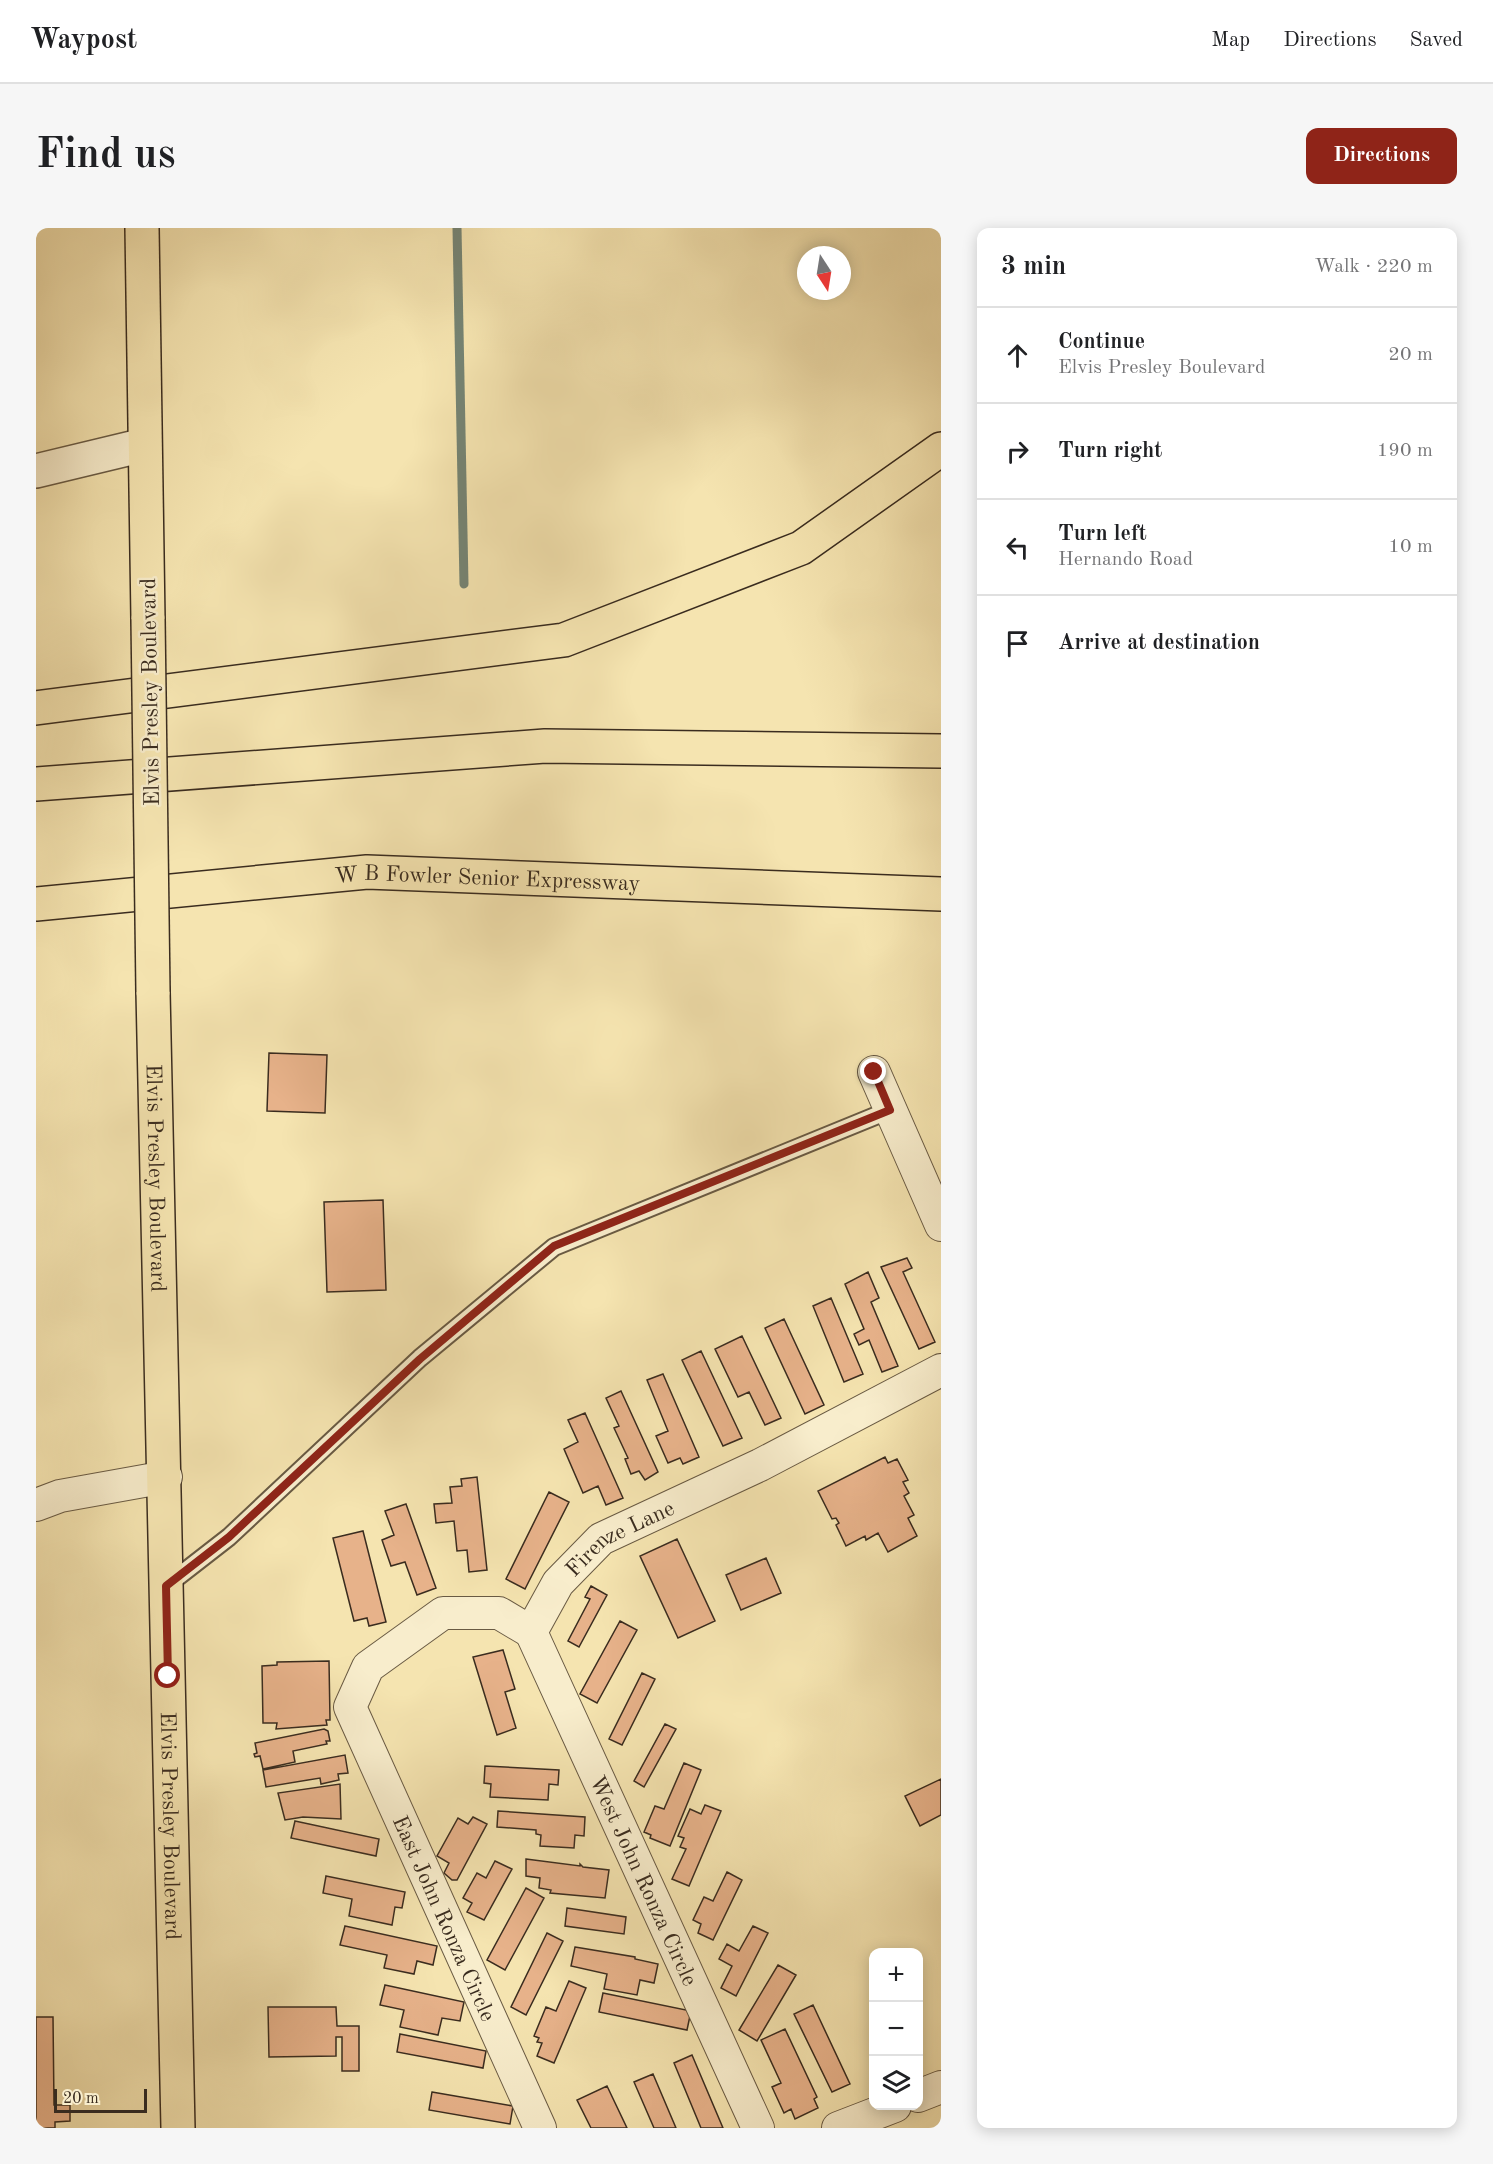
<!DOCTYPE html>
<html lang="en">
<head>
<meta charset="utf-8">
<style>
  body { margin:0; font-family:"Old Standard TT",serif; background:#f6f6f6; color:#202124 }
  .controls { position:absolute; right:18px; bottom:18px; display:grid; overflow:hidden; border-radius:12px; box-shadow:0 3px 15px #0003 }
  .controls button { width:54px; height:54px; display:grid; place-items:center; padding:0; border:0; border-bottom:2px solid #e0e0e0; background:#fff; color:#202124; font:30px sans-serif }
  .compass { position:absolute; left:761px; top:18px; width:54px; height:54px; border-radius:50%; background:#fff; box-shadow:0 3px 15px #0003; rotate:168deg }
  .scale { position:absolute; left:18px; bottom:15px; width:93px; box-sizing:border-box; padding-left:6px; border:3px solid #3a2c1f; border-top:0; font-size:16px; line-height:21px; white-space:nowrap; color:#3a2c1f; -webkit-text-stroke:4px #f8edcc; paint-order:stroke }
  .stop { position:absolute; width:18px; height:18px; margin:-14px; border:4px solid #8f2418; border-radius:50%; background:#fff }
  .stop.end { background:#8f2418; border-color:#fff; box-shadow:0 2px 6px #0008 }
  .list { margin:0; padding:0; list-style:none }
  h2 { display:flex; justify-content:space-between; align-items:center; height:78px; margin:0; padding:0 24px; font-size:26px }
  h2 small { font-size:20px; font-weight:400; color:#757577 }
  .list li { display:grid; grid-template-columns:39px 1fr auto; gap:18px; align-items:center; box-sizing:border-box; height:96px; padding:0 24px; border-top:2px solid #e0e0e0 }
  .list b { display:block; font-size:22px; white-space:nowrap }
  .list p { margin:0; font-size:20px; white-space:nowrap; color:#757577 }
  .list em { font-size:20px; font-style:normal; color:#757577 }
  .icon { flex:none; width:33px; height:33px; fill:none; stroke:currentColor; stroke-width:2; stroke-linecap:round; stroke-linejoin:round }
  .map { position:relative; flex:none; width:905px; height:1900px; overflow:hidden; border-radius:12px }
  header { display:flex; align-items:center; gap:36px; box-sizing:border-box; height:84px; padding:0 30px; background:#fff; border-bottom:2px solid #e0e0e0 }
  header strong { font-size:28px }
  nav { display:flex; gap:33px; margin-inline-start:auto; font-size:21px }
  .intro { display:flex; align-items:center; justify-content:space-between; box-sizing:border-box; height:144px; padding:0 36px }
  h1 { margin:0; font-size:42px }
  .button { padding:15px 27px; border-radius:12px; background:#8f2418; color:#fff; font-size:21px; font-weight:700 }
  main { display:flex; gap:36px; padding:0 36px }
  aside { flex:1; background:#fff; border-radius:12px; box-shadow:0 3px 15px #0003 }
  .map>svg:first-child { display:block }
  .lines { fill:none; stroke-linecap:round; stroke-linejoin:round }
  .stream { stroke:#758474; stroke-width:9 }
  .building { fill:#e7b28a; stroke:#3a2c1f; stroke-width:1.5 }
  .service-casing { stroke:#695a43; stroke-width:20 }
  .minor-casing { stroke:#695a43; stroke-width:34 }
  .tertiary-casing { stroke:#695a43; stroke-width:36 }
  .primary-casing { stroke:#3a2c1f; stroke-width:36 }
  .motorway-casing { stroke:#3a2c1f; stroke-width:36 }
  .service { stroke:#f8edcc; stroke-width:16 }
  .minor { stroke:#f8edcc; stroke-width:32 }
  .tertiary { stroke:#f8edcc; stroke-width:33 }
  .primary { stroke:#f5e4b0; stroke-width:33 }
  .motorway { stroke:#f5e4b0; stroke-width:33 }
  .primary-bridge-casing { stroke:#3a2c1f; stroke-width:36; stroke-linecap:butt }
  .primary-bridge { stroke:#f5e4b0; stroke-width:33 }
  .route { stroke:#8f2418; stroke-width:8 }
  .labels { text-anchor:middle; stroke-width:5; stroke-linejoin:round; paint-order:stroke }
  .street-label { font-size:22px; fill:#3a2c1f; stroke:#f8edcc }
</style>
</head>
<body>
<header>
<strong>Waypost</strong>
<nav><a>Map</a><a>Directions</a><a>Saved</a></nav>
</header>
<div class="intro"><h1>Find us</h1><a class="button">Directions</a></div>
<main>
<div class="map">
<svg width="905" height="1900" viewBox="0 0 905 1900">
  <rect width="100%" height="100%" fill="#f5e4b0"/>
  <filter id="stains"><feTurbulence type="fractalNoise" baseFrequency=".00333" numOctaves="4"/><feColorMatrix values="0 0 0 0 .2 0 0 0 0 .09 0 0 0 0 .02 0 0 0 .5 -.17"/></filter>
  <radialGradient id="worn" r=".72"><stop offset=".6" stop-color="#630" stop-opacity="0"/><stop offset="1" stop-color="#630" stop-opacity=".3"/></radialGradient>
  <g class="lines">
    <path class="stream" d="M421 0 428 356"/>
  </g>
  <path class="building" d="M233 825 291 827 289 885 231 883Z
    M347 972 350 1062 291 1064 288 974Z
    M871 1030 876 1040 867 1044 899 1114 883 1121 845 1039Z
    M832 1044 843 1070 835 1074 862 1138 846 1144 833 1112 823 1117 818 1106 828 1101 809 1056Z
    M795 1070 827 1146 808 1154 777 1078Z
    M748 1091 788 1177 769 1186 729 1100Z
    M706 1108 745 1190 729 1197 713 1164 702 1169 679 1121Z
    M665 1123 706 1210 687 1218 646 1132Z
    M627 1146 663 1229 647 1236 644 1230 632 1235 620 1208 632 1203 611 1152Z
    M585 1163 622 1244 609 1252 603 1243 595 1246 589 1231 592 1230 578 1200 583 1198 570 1170Z
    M549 1185 587 1270 570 1277 562 1258 547 1265 528 1221 542 1214 532 1192Z
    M849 1229 852 1235 861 1231 872 1252 867 1254 873 1265 868 1268 878 1287 872 1290 881 1308 852 1324 842 1305 830 1312 829 1308 810 1318 800 1297 803 1295 800 1290 796 1291 782 1263Z
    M441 1249 451 1342 433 1344 431 1322 421 1323 418 1293 400 1295 398 1276 416 1275 414 1259 426 1258 425 1251Z
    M513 1264 533 1274 489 1361 470 1351Z
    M370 1276 400 1360 381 1367 369 1334 355 1338 346 1312 358 1307 349 1283Z
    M327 1303 350 1394 333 1398 331 1390 318 1393 297 1310Z
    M641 1311 679 1393 642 1410 604 1328Z
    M730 1330 745 1365 705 1382 690 1347Z
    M555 1358 571 1367 543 1419 532 1413 554 1371 549 1369Z
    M584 1393 601 1402 561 1475 544 1466Z
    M467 1422 479 1461 469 1464 480 1500 461 1507 437 1429Z
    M293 1433 294 1492H290L291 1497 240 1501 241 1495H227L226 1438 241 1437V1434Z
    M606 1445 619 1451 586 1517 573 1511Z
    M629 1496 640 1501 608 1559 598 1553Z
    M288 1501 292 1503 294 1513H290L291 1516 257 1523 259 1534 227 1541 224 1528 219 1529 218 1526 221 1525 219 1515Z
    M309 1527 312 1545 302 1546 303 1552 285 1556 284 1550 230 1559 227 1542Z
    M648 1535 665 1542 634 1618 614 1610 615 1607 608 1604 619 1578 628 1581Z
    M449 1538 523 1542 522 1557 513 1556 512 1572 454 1569 455 1556 448 1555Z
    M905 1551V1587L884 1598 869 1568Z
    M304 1556 305 1591 267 1589 249 1592 242 1565Z
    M669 1577 685 1583 653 1658 636 1651 650 1621 644 1619 648 1610 642 1608 654 1581 665 1586Z
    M462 1583 549 1589 548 1608 539 1607 538 1620 504 1618 505 1607 500 1606V1602L461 1599Z
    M437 1589 451 1596 421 1652H416L408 1645 413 1635 401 1628 422 1590 432 1596Z
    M259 1593 343 1611 340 1628 255 1610Z
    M490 1631 544 1638V1636L547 1639 573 1642 569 1670 514 1665 515 1662 503 1660 504 1650 490 1648Z
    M459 1633 476 1641 448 1692 431 1684 436 1675 427 1670 441 1645 450 1650Z
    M691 1644 706 1652 677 1712 662 1705 665 1696 657 1692 668 1669 677 1673Z
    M290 1648 369 1664 366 1680 359 1679 356 1697 313 1688 316 1671 287 1665Z
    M490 1660 508 1670 469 1742 451 1732Z
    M531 1680 590 1689 588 1706 529 1698Z
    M309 1698 401 1718 397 1737 381 1733 378 1746 348 1740 351 1727 304 1717Z
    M717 1698 732 1705 700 1768 685 1760 696 1738 683 1731 691 1716 703 1723Z
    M511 1705 527 1713 490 1787 475 1779Z
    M539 1719 599 1729V1731L622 1736 618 1755 604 1752 601 1767 568 1761 571 1746 535 1738Z
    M742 1737 760 1747 721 1813 703 1802Z
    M533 1753 550 1760 518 1835 501 1828 506 1815 501 1814 503 1810 498 1808 510 1779 520 1783Z
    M349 1757 428 1774 424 1793 406 1790 402 1807 364 1799 368 1782 344 1777Z
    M567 1765 655 1783 651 1802 563 1784Z
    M777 1777 814 1856 796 1864 758 1786Z
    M232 1779H300L301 1798H323V1843H306V1809H300V1828L233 1829Z
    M0 1789H17L18 1877H34V1893L19 1894V1900H0Z
    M749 1801 781 1869 778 1871 782 1880 759 1891 755 1881 748 1885 736 1859 745 1855 725 1812Z
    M364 1806 450 1823 447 1840 361 1824Z
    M656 1827 687 1900H665L638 1835Z
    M617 1846 640 1900H618L598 1854Z
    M571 1858 591 1900H555L541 1872Z
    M396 1864 477 1878 474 1896 393 1882Z"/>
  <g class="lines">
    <defs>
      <path id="service" d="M130 1358 193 1309 384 1130 518 1019 854 882"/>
      <g id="minor">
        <path d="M838 844 905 997"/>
        <path d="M0 1277 24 1268 130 1249"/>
        <path id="s1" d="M495 1404 722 1900"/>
        <path d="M882 1868 905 1859"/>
        <path id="s2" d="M504 1900 314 1479 332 1439 407 1385H463L495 1404 522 1355 565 1311 724 1237 905 1142"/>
        <path d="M802 1900 859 1878"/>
      </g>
      <path id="tertiary" d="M0 243 108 217"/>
      <g id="primary">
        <path d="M106 0 112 391"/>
        <path id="s3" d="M117 764 142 1900"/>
      </g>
      <g id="motorway">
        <path d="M0 480 528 412 765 320 905 221"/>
        <path d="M0 556 509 518 905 523"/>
        <path id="s4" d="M0 676 331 644 905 666"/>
      </g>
    </defs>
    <use href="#service" class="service-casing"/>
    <use href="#minor" class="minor-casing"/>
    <use href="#tertiary" class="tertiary-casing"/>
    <use href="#primary" class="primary-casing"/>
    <use href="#motorway" class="motorway-casing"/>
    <use href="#service" class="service"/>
    <use href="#minor" class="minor"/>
    <use href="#tertiary" class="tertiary"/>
    <use href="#primary" class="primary"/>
    <use href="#motorway" class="motorway"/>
    <defs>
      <path id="primary-bridge" d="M112 391 117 764"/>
    </defs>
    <use href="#primary-bridge" class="primary-bridge-casing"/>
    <use href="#primary-bridge" class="primary-bridge"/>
  </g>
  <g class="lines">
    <path class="route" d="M132 1448 130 1358 193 1309 384 1131 518 1018 854 882 838 844"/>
  </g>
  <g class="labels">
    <g class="street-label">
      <text transform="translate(113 464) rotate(-91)" y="8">Elvis Presley Boulevard</text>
      <text dy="8" stroke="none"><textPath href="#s4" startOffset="453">W B Fowler Senior Expressway</textPath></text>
      <text dy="8" stroke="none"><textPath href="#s3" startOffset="186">Elvis Presley Boulevard</textPath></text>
      <text dy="8" stroke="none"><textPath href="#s2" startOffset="825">Firenze Lane</textPath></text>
      <text dy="8" stroke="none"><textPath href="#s3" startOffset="834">Elvis Presley Boulevard</textPath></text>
      <text dy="8" stroke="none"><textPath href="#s1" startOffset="273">West John Ronza Circle</textPath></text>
      <text transform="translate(409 1690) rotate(66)" y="8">East John Ronza Circle</text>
    </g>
  </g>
  <rect width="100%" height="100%" filter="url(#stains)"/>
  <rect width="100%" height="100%" fill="url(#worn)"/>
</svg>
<div class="controls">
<button>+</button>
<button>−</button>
<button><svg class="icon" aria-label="layers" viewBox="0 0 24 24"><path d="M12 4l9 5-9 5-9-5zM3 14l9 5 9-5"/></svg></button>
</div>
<svg class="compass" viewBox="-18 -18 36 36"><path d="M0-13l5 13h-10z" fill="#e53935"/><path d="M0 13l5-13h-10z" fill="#757577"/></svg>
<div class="scale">20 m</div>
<div class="stop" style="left:132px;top:1448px"></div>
<div class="stop end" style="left:838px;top:844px"></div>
</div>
<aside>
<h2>3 min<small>Walk · 220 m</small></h2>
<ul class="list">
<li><svg class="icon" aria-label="ahead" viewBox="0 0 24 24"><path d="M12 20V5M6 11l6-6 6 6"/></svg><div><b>Continue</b><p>Elvis Presley Boulevard</p></div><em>20 m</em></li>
<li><svg class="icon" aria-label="right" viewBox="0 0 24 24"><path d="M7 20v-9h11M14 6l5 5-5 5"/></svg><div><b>Turn right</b></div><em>190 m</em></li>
<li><svg class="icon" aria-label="left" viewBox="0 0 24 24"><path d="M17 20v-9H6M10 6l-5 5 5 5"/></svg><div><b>Turn left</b><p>Hernando Road</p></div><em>10 m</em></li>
<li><svg class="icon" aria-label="arrive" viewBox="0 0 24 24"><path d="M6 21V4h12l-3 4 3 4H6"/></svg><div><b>Arrive at destination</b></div></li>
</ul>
</aside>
</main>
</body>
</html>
